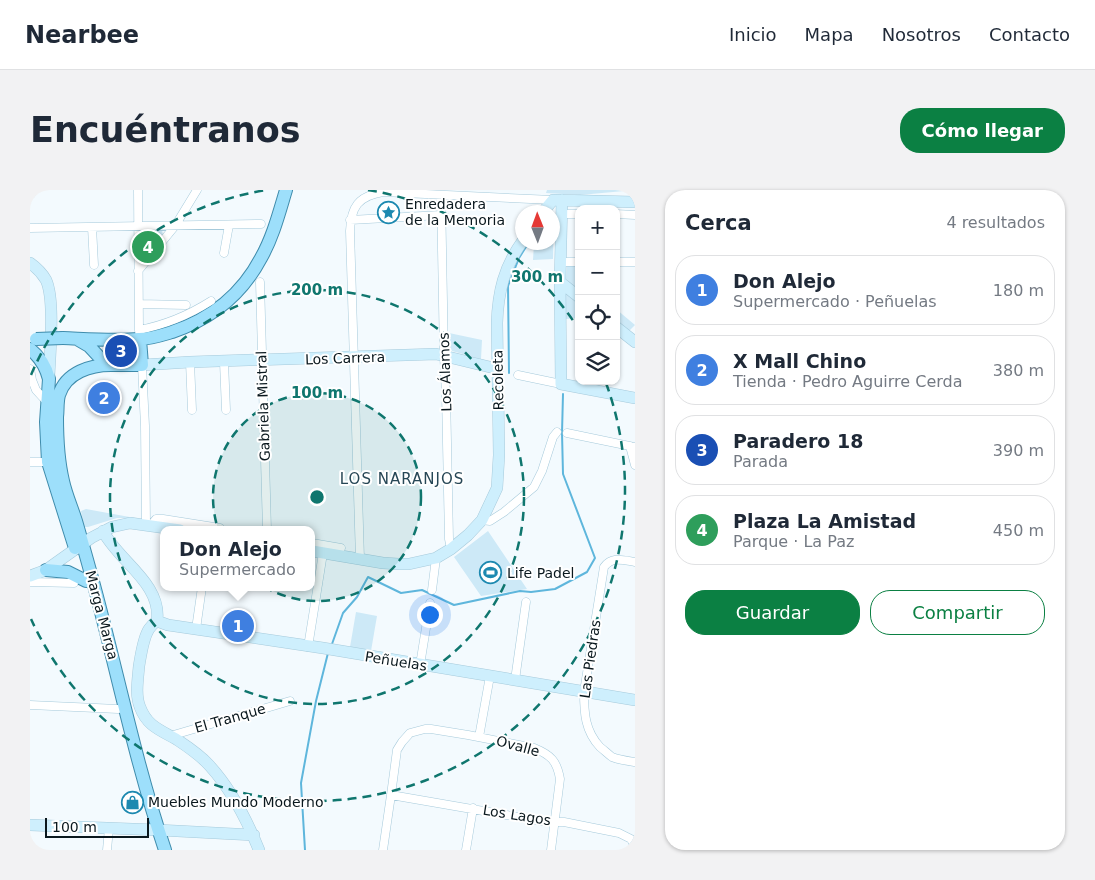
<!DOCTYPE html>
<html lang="es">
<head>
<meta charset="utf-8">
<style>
  body { margin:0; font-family:"DejaVu Sans",sans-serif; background:#f2f2f3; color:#1f2937 }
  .controls { position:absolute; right:15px; top:15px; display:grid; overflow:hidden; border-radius:10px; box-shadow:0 1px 4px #0004 }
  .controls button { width:45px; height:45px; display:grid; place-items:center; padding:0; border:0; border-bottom:1px solid #e0e1e3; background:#fff; color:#1f2937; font:25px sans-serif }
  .compass { position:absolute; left:485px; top:15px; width:45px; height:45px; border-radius:50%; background:#fff; box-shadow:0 1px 4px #0004; rotate:359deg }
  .scale { position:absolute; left:15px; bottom:12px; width:104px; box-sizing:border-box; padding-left:5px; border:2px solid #0a181e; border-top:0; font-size:14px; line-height:18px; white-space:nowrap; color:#0a181e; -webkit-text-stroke:4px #fff; paint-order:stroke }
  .you { position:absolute; left:399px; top:424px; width:18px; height:18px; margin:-12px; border:4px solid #fff; border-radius:50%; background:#1a73e8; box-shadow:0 0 0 8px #1a73e833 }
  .badge { display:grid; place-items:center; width:32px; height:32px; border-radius:50%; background:#0b8043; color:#fff; font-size:16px; font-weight:700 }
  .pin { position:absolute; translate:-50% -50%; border:2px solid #fff; box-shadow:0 1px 5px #0006 }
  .popup { position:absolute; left:130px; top:336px; width:155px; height:65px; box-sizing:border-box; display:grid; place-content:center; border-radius:10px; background:#fff; filter:drop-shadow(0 1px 4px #0005); font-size:16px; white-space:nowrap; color:#747a83 }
  .popup b { font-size:19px; color:#1f2937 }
  .popup::after { content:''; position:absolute; left:50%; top:100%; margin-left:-10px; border:10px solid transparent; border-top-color:#fff }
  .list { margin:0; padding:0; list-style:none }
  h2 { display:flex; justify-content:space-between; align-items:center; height:65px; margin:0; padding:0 20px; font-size:21px }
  h2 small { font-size:16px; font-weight:400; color:#747a83 }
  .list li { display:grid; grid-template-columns:32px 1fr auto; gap:15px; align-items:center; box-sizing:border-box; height:70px; margin:0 10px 10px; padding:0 10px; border:1px solid #e0e1e3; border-radius:20px }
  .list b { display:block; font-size:19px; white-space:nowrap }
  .list p { margin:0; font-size:16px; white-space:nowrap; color:#747a83 }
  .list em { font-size:16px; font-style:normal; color:#747a83 }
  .actions { display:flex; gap:10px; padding:15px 20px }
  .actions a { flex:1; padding:11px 0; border:1px solid #0b8043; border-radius:20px; text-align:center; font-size:18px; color:#0b8043 }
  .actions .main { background:#0b8043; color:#fff }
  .icon { flex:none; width:28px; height:28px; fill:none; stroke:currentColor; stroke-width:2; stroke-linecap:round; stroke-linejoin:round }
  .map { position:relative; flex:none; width:605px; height:660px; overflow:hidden; border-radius:20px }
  header { display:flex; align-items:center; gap:30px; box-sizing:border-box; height:70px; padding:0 25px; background:#fff; border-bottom:1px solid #e0e1e3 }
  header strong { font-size:24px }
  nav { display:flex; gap:28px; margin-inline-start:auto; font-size:18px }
  .intro { display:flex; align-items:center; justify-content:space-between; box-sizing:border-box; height:120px; padding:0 30px }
  h1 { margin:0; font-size:35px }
  .button { padding:12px 22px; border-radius:20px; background:#0b8043; color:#fff; font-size:18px; font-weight:700 }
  main { display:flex; gap:30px; padding:0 30px }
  aside { flex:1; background:#fff; border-radius:20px; box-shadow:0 1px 4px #0004 }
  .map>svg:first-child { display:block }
  .green { fill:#cde9f7 }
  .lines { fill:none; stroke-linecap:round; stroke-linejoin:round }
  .stream { stroke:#5eb6dc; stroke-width:2 }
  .street-casing { stroke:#a6cadb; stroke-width:9 }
  .secondary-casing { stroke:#a6cadb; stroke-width:12 }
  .primary-casing { stroke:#3f8cac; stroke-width:14 }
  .street { stroke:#fff; stroke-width:8 }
  .secondary { stroke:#ceeffd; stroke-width:11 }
  .primary { stroke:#9ddffb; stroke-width:12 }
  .primary-bridge-casing { stroke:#3f8cac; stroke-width:14; stroke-linecap:butt }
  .primary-bridge { stroke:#9ddffb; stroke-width:12 }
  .ring { fill:none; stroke:#0f766e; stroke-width:2.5; stroke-dasharray:9 6 }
  .labels { text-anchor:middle; stroke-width:4; stroke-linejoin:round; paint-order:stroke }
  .poi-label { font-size:14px; fill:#0a181e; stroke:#fff; text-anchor:start }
  .street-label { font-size:14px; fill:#0a181e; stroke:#fff }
  .neighbourhood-label { font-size:15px; letter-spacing:1px; fill:#274756; stroke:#fff }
  .centre { fill:#0f766e; stroke:#fff; stroke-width:2.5 }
  .ring-label { font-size:15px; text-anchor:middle; font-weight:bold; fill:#0f766e; stroke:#fff; stroke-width:4; stroke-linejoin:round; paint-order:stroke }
</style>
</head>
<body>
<header>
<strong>Nearbee</strong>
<nav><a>Inicio</a><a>Mapa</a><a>Nosotros</a><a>Contacto</a></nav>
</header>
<div class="intro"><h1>Encuéntranos</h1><a class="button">Cómo llegar</a></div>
<main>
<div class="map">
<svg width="605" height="660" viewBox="0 0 605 660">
  <rect width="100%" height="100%" fill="#f3fafe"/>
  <path class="green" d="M517 0H605L550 5 516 3Z
    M523 30H524L523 69 503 70 504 53 522 52Z
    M132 40 133 45 115 69 111 68V41Z
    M537 76H549V101L536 89Z
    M535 103 549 114V128L536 129Z
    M586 119 605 135 599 141 586 131Z
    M419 143 452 150 451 169 422 161 419 157Z
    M56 319 105 328H87L58 337H54L51 321Z
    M458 341 497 399 451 406 424 367Z
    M326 422 347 426 341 461 320 457Z"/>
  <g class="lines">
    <path class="stream" d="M479 183 478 96 489 68 499 52
      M302 454 313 423 327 407 338 387 371 403 392 400 424 415 490 401 501 402 525 399 557 382 565 368 533 284 532 243 533 204
      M275 660 271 593 286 511 298 463"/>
    <defs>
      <path id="street" d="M108 0 109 140 110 149
        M411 5 414 166 416 204 419 349 421 359
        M532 24H549
        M586 24 605 25
        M320 30 411 25
        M62 37 64 75
        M0 38 231 34
        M194 63 199 35
        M531 72H549
        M586 72H605
        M108 81 145 36 167 0
        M230 92 237 340
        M109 114 156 115
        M109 140C135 135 159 125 181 111
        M160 172 162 220
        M194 172 196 220
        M112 175 115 236 116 334
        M0 179 2 190 6 200 17 212
        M488 185 531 194
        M537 243 605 257
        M600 256 605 275
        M0 272H18L20 274
        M452 330 460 331 474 322 504 297 512 281 523 247 527 242
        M121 335 126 329H133L190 338
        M282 353 311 358
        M330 369 320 41C321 17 328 6 353 2L523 10
        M605 372C593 370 582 366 574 377L554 502C554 523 555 541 570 557 574 560 578 564 582 567 589 570 598 571 605 572
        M0 392 44 393
        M402 400 406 368
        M166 439 172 397
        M278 457 293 363
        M390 475 400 413
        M485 490 496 412
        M0 515 88 519
        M140 546 260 511
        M449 547 460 486
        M361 605 517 632H534L589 643 601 649 605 657
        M77 660 79 638
        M353 660 361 605 367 560 372 552 380 543 395 539H401L438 545 504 558C521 565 527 571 530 589L521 660
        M436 660 443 618"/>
      <path id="secondary" d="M0 3V0
        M532 10 530 92 531 194 605 208
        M513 22 523 10 605 12
        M0 73C7 78 12 83 16 90 25 109 20 164 19 187
        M530 92 549 107
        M586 137 605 152
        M112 175 160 172 406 164 468 179
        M73 341C88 371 132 393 127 431 124 433 121 436 119 439 113 448 111 465 109 476 108 489 105 505 110 517 117 536 130 540 146 549 158 557 169 564 179 575 201 599 217 630 229 660
        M282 361 353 373 369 374H379L406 368 421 359 438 345 452 330 467 298 469 265 467 133C468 102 474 77 492 52
        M0 386 16 380 61 348 82 337 100 333 150 340
        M127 431 138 435 145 436 293 458 605 510
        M0 635 128 640 224 645"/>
      <path id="primary" d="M33 148C58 149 84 151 109 149 120 149 132 145 142 142 181 129 212 104 231 68 243 47 249 23 256 0
        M47 149 59 156 72 170 81 175H112L110 149
        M0 159C10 167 16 177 19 189L16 232 18 272 45 358
        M81 175C61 175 36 182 29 205 27 212 28 220 27 227 27 249 28 270 33 291 36 305 42 318 46 331 55 362 64 394 72 426 92 504 109 583 135 660
        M16 380 38 382 56 391"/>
    </defs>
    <use href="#street" class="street-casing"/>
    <use href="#secondary" class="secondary-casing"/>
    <use href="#primary" class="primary-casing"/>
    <use href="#street" class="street"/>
    <use href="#secondary" class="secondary"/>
    <use href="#primary" class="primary"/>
    <defs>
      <path id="primary-bridge" d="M6 149 33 148"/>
    </defs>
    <use href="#primary-bridge" class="primary-bridge-casing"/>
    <use href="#primary-bridge" class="primary-bridge"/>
  </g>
  <circle cx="287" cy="307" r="104" fill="#0f766e" fill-opacity=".12"/>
  <g class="ring">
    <circle cx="287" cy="307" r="104"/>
    <circle cx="287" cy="307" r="207"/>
    <path d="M1 185A311 311 0 0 1 236 0M338 0A311 311 0 0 1 548 138M576 193A311 311 0 0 1 1 429"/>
  </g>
  <defs>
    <symbol id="sight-ring" viewBox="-11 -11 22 22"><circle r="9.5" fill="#fff" stroke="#1d89b0" stroke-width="1.5"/><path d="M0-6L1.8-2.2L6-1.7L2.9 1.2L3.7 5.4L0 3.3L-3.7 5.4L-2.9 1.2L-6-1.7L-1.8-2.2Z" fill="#1d89b0"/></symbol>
    <symbol id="stadium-ring" viewBox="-11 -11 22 22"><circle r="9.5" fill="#fff" stroke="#1d89b0" stroke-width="1.5"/><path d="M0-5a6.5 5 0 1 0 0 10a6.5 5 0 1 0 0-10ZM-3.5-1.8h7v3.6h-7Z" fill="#1d89b0"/></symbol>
    <symbol id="shop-ring" viewBox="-11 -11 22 22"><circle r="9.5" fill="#fff" stroke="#1d89b0" stroke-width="1.5"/><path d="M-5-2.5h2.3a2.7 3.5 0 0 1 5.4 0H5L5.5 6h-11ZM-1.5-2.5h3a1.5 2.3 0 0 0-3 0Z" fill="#1d89b0"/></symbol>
  </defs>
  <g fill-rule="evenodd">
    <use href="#sight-ring" x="346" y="10" width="25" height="25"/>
    <use href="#stadium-ring" x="448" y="370" width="25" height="25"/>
    <use href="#shop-ring" x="90" y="600" width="25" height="25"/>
  </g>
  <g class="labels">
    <g class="poi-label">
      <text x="375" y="19">Enredadera<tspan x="375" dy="16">de la Memoria</tspan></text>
      <text x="477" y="388">Life Padel</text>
      <text x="118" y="617">Muebles Mundo Moderno</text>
    </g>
    <g class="street-label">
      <text transform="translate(315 168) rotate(-2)" y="5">Los Carrera</text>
      <text transform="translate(415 182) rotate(-92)" y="5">Los Álamos</text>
      <text transform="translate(468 190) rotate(-91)" y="5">Recoleta</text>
      <text transform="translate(233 216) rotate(-92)" y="5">Gabriela Mistral</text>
      <text transform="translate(72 425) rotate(75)" y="5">Marga Marga</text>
      <text transform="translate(560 469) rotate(-82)" y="5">Las Piedras</text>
      <text transform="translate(366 471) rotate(9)" y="5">Peñuelas</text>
      <text transform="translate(200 528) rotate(-16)" y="5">El Tranque</text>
      <text transform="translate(488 556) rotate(15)" y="5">Ovalle</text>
      <text transform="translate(487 625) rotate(9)" y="5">Los Lagos</text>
    </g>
    <g class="neighbourhood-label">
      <text x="372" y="294">LOS NARANJOS</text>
    </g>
  </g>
  <circle cx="287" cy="307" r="8" class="centre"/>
  <g class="ring-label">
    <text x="507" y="92">300 m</text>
    <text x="287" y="105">200 m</text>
    <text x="287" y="208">100 m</text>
  </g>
</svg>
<div class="controls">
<button>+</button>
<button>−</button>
<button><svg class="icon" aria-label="locate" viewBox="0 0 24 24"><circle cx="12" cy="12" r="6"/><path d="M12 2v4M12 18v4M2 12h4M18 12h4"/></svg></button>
<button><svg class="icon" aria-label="layers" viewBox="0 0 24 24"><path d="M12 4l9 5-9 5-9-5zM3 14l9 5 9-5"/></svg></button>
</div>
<svg class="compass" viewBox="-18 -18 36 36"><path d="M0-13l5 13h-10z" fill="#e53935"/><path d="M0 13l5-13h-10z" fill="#747a83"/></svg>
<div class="scale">100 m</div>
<div class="you"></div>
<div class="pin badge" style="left:208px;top:436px;background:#3f7fe0">1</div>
<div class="popup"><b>Don Alejo</b>Supermercado</div>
<div class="pin badge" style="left:74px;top:208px;background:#3f7fe0">2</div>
<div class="pin badge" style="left:91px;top:161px;background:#1a4fb4">3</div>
<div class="pin badge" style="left:118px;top:57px;background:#2e9e5b">4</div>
</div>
<aside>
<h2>Cerca<small>4 resultados</small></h2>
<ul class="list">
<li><span class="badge" style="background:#3f7fe0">1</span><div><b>Don Alejo</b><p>Supermercado · Peñuelas</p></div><em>180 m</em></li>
<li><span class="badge" style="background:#3f7fe0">2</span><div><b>X Mall Chino</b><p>Tienda · Pedro Aguirre Cerda</p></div><em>380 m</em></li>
<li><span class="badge" style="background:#1a4fb4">3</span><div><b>Paradero 18</b><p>Parada</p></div><em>390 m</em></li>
<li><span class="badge" style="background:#2e9e5b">4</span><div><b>Plaza La Amistad</b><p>Parque · La Paz</p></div><em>450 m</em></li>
</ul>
<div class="actions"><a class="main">Guardar</a><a>Compartir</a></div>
</aside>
</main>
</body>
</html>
